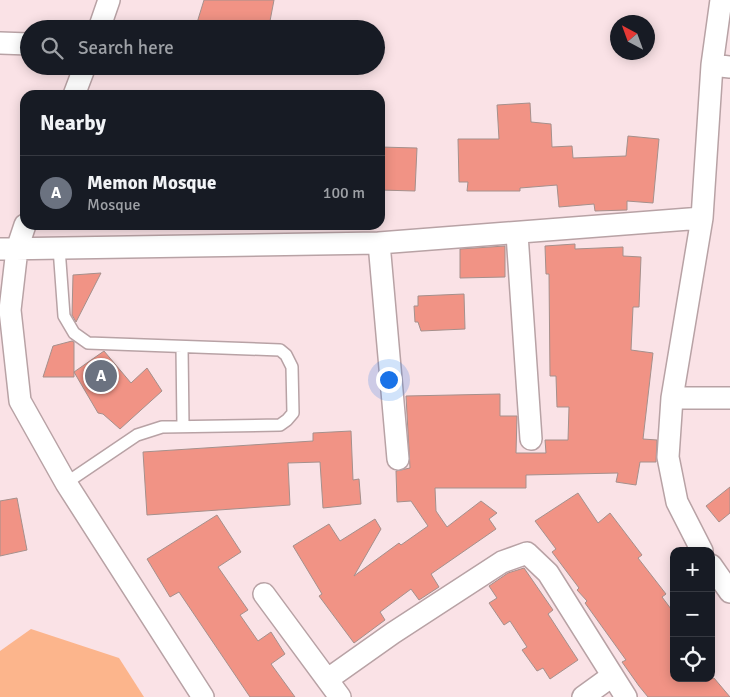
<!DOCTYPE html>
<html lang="en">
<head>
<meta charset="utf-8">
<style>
  body { margin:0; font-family:Signika,sans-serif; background:#242831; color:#f1f3f6 }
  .controls { position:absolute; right:15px; bottom:15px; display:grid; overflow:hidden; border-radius:10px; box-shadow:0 2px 12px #0003 }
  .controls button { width:45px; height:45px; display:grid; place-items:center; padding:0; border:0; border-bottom:1px solid #363941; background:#171b24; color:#f1f3f6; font:25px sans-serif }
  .compass { position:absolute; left:610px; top:15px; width:45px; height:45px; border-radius:50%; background:#171b24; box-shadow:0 2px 12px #0003; rotate:319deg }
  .you { position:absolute; left:388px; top:379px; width:18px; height:18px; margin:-12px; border:4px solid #fff; border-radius:50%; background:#1a73e8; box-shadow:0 0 0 8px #1a73e833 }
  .badge { display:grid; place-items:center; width:32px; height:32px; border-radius:50%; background:#a9af9a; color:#fff; font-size:16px; font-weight:700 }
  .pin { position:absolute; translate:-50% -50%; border:2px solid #fff; box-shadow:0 1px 5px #0006 }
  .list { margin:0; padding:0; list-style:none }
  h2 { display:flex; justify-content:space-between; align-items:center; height:65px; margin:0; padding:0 20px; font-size:21px }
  h2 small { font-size:16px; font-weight:400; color:#9ea1a6 }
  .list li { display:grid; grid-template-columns:32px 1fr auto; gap:15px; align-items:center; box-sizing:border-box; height:75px; padding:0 20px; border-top:1px solid #363941 }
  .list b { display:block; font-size:19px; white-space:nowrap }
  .list p { margin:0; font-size:16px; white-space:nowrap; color:#9ea1a6 }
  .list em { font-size:16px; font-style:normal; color:#9ea1a6 }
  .icon { flex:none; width:28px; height:28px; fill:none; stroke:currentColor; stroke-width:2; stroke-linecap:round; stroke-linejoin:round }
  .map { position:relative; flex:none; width:730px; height:697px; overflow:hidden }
  .search { position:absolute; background:#171b24; box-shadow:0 2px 12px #0003; left:20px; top:20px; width:365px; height:55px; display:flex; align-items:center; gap:12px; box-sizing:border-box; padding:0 18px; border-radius:28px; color:#9ea1a6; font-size:19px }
  .panel { position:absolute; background:#171b24; box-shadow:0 2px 12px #0003; left:20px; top:90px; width:365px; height:140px; border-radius:15px }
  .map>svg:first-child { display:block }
  .green { fill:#fcb58c }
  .building { fill:#f19385; stroke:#a5908c }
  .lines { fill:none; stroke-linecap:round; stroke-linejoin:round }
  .lane-casing { stroke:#b8a2a5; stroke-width:14 }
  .street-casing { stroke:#b8a2a5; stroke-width:24 }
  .lane { stroke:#fff; stroke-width:11 }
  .street { stroke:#fff; stroke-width:21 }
</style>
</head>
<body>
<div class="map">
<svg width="730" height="697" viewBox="0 0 730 697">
  <rect width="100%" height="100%" fill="#fae2e6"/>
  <path class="green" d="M31 629 119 658 144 697H0V651Z"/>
  <path class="building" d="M204 0H274L270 21H213L211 29H204L196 26Z
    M530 103 531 122 551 124 552 147 572 146 573 158 626 156 628 136 659 139 653 203 627 201V210L595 211 594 204 559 207 557 185 520 188V191H467L468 182H459L458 139H499L497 105Z
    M380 147 417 148 415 191 380 190Z
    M575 244V249L623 247V256L641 257 639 307H633L631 350 653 353 643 439 657 440 656 462H640L636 485 616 482 618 473 526 475V488H435L436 511 447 527 481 501 497 513 489 519 496 529 431 574 439 587 419 600 411 589 380 612 385 620 354 643 319 596 322 594 293 546 329 524 340 541 375 519 381 529 354 576 399 543 401 545 428 526 411 501 397 502 396 471 410 468 406 396 500 394V416H517L516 453H546L545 440H568L569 407H557L556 376H550L549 274H546L545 246Z
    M505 246V277L460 278V249Z
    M101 273 76 322 72 315 73 275Z
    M464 294 465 329 421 331 418 322H415L414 306H418V296Z
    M72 341 74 342V377H43L53 346Z
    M104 351 131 383 147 368 162 391 120 429 103 414 98 413 74 372Z
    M351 431 353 480 359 479 361 504 323 508 320 462 288 463 290 505 147 515 143 452 313 441V433Z
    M730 487V513L719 522 706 506Z
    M578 493 598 523 610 513 642 555 638 558 666 594 662 597 674 613V678H714L730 697H648L639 686 622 662 626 660 585 603 587 601 577 590 579 588 552 552 556 549 535 521Z
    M17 498 27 550 0 556V501Z
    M217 515 241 552 218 567 248 610 240 615 258 641 271 632 285 654 271 664 295 697H250L179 592 170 597 147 559Z
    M524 568 553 610 548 614 578 660 550 679 543 668 537 671 522 650 527 647 510 621 504 625 489 603 497 598 489 586 508 573Z"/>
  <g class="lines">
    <defs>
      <path id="lane" d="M59 248 64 316 74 333 88 343 280 350 286 355 292 367 293 413 287 420 280 425 162 427 137 435 66 483
        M182 348 183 426"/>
      <path id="street" d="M99 29 109 0
        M0 43 29 44
        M712 65 730 67
        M74 95 85 66
        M25 225 17 249 10 310 20 401 66 483 203 697
        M517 234 531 439
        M379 243 398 459
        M0 249 379 243 702 218
        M672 398H730
        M702 551 677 502 668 457 672 398 702 218 712 65 721 0
        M711 565 730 592
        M264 594 340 697
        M328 679 393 633 502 562 527 553 548 573 626 697
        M583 697 612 676"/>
    </defs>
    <use href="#lane" class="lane-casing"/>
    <use href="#street" class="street-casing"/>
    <use href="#lane" class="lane"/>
    <use href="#street" class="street"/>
  </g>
</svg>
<div class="controls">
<button>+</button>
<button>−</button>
<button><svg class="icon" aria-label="locate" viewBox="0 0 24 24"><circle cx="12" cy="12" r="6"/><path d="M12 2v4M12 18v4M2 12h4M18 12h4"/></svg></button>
</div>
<svg class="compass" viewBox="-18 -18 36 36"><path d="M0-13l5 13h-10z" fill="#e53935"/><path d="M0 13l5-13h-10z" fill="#9ea1a6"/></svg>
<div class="you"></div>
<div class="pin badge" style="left:101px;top:376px;background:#6b7280">A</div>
<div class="search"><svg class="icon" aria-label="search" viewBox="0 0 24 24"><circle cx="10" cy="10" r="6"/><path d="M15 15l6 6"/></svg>Search here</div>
<section class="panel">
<h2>Nearby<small></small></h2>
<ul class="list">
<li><span class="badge" style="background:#6b7280">A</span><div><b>Memon Mosque</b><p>Mosque</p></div><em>100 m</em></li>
</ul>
</section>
</div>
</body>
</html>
